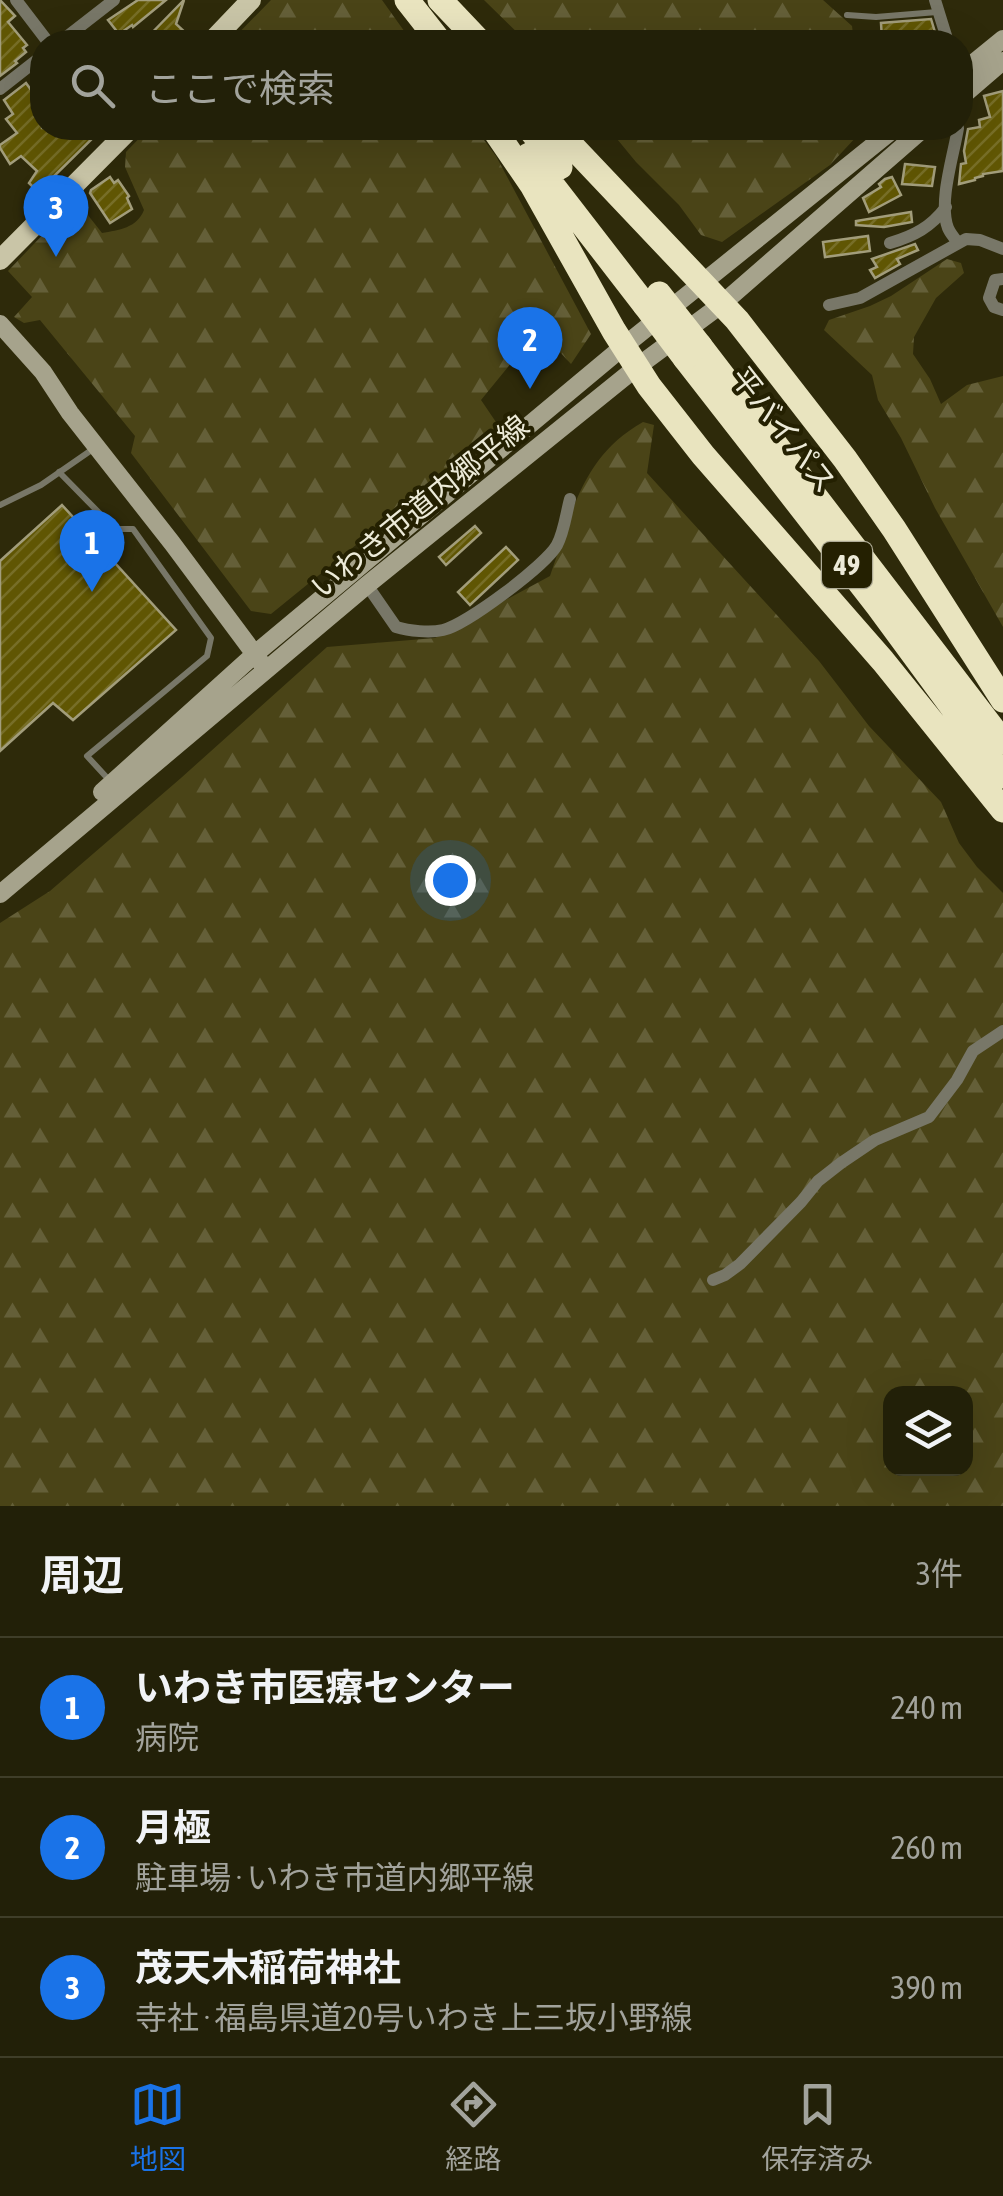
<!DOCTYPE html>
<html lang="ja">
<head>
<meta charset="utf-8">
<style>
  body { margin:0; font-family:"Asap Condensed","Noto Sans JP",sans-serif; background:#2e2d16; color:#f1f3f6 }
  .controls { position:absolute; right:30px; bottom:30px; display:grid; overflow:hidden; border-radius:20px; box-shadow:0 10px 40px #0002 }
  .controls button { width:90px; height:90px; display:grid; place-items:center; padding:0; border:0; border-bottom:2px solid #3f3e29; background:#222008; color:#f1f3f6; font:50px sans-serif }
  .you { position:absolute; left:450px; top:880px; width:35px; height:35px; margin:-25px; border:8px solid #fff; border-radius:50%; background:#1a73e8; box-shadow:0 0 0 15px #1a73e833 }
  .badge { display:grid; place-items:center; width:65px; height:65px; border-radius:50%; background:#1a73e8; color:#fff; font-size:32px; font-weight:700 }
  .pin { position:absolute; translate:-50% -82px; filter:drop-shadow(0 2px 5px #0008) }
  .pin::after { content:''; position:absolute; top:52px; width:35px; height:30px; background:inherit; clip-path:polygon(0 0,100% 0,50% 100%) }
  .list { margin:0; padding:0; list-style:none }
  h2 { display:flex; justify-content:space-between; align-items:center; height:130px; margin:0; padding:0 40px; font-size:42px }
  h2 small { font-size:32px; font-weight:400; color:#a2a39c }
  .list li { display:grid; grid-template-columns:65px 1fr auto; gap:30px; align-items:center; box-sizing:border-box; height:140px; padding:0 40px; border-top:2px solid #3f3e29 }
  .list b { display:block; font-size:38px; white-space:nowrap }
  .list p { margin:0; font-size:32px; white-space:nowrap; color:#a2a39c }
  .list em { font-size:32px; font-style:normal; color:#a2a39c }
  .icon { flex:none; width:55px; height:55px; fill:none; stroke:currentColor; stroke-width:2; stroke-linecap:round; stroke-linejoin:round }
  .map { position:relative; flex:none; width:1003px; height:1506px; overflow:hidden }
  .search { position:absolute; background:#222008; box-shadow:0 10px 40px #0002; left:30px; right:30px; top:30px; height:110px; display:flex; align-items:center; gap:25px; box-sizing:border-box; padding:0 35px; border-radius:40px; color:#a2a39c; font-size:38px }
  .sheet { height:550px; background:#222008 }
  nav { display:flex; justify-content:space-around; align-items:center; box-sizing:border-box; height:140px; border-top:2px solid #3f3e29; background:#222008; font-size:28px; color:#a2a39c }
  nav a { display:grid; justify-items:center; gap:5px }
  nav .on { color:#1a73e8 }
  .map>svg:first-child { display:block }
  .forest { fill:url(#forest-firs); fill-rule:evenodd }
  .building { fill:url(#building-hatch); stroke:#a29d7b; stroke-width:2.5 }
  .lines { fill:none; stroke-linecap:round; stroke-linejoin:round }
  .lane { stroke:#787768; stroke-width:6 }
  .street { stroke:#787768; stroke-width:12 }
  .secondary { stroke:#a6a38c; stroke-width:18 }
  .primary { stroke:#c9c5a7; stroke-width:20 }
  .highway { stroke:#e9e4bf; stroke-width:25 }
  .highway-bridge { stroke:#e9e4bf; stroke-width:25 }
  .labels { text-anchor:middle; stroke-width:8; stroke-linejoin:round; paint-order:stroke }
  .shield { fill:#242001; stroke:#b0ad98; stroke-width:2.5 }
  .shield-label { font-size:28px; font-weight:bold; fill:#ecead8 }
  .street-label { font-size:30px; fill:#ecead8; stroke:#242001 }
</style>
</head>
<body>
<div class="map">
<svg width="1003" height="1506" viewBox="0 0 1003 1506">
  <defs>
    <pattern id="forest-firs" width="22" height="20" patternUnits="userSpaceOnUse" patternTransform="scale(2.5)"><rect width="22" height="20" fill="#4a4417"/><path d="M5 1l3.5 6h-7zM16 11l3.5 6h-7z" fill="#645f38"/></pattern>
    <pattern id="building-hatch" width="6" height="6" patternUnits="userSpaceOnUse" patternTransform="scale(2.5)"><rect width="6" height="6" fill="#605603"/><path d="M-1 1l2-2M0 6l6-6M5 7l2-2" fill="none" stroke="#776e27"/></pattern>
  </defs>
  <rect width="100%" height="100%" fill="#2e2a0a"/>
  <path class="forest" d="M271 0H382L412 42H230Z
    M484 0H823L852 26 854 42H527Z
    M149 128H475L496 156 591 334 571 364 555 347 525 346 481 400 500 428 271 614 251 611 131 453 135 436 40 320 24 323 14 317 32 297 8 271 76 200 102 233C119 230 137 228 144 210L125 167 126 152Z
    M608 128H859L858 135 830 165 722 242 701 235 679 205 636 162Z
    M947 259 961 263 964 273 936 298 914 337 913 354 930 379 941 404 967 385 1003 376V627L935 508 901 438 878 400 872 375 824 330 829 320 870 306 891 296Z
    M643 422 654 425 647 473 819 661 869 726 941 802 959 843 977 867 1003 893V1506H0V923L50 891 181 778 327 647 435 638 550 576C572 514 581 457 643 422ZM890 1394H966V1468H890Z"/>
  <path class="building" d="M0 0 15 16 8 22 27 45 23 48 26 52 15 61 17 63 0 76Z
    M138 0H166L133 27 132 25 119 34 108 20Z
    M184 0 176 24 188 35 181 42H143Z
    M931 19 938 42H907V38L882 40 881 23Z
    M26 83 42 105V128H103L38 192 29 183 37 171 21 156 10 164 0 148V145L17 133 6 119 13 114 4 100Z
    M1003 91V171L983 174V176L975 178V180L959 184 961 164 966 163 964 151 968 129 980 127 979 120 990 117 984 96Z
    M905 164 935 167 932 186 902 184Z
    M110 177 114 183 118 180 129 196 127 198 132 209 110 223 90 193 91 190Z
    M892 177 901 195 869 212 863 198 881 187 879 184 885 179Z
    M911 212 912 222 884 227 856 225V221Z
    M868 236 870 251 825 257 823 242Z
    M915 244 918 250 897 259 900 264 875 278 870 270 877 267 872 259Z
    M62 505 176 630 73 720 53 703 0 751V561Z
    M475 526 481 533 446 565 439 557Z
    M506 547 518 560 470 605 458 592Z"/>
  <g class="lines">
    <path class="lane" d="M847 15 876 17 937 12
      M59 472 115 529H133L211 638 207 656 87 756 110 781
      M0 505 41 485 93 449"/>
    <path class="street" d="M16 0 48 42
      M935 0 948 42
      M60 42 114 0
      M0 89 42 56
      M957 242C954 237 950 233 948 228 938 202 954 154 958 128
      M890 243C914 236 931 227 946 207
      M1003 279 995 280 989 298 994 307 1003 310
      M829 305 860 298 966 239 980 240 1003 249
      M367 585 396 627C409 631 430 633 443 630 466 625 546 565 557 545 564 532 566 514 570 499
      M713 1280 725 1275 740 1264 801 1202 818 1181 841 1163 875 1140 929 1117 957 1080 973 1051 1003 1031"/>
    <path class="secondary" d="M960 74 1003 39
      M960 98 1003 61
      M0 324 43 372 70 413 172 543 262 664
      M102 792 255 654 624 346 895 128
      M0 894 367 585 637 367 722 304 924 128"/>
    <path class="primary" d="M211 42 251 0
      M0 260 131 128"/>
    <path class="highway" d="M407 0 440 42
      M440 0 480 42
      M493 128 532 185 614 331 649 386 703 455 883 661 1003 810
      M529 128 560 167
      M555 128 737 320 845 459 894 529 1003 700
      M529 155 645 305
      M700 346 1003 742
      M685 358 878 606 1003 776"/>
    <path class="highway-bridge" d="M659 294 700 346
      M645 305 685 358"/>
  </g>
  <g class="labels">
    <rect class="shield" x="822" y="542" width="50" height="46" rx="8"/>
    <g class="shield-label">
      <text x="847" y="575">49</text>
    </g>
    <g class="street-label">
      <text transform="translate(783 430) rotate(52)" y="10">平バイパス</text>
      <text transform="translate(420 507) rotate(-39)" y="10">いわき市道内郷平線</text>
    </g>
  </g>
</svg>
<div class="controls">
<button><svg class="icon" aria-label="layers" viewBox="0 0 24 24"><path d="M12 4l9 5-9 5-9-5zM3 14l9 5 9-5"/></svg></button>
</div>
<div class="you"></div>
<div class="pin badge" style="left:92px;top:592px">1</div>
<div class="pin badge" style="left:530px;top:389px">2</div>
<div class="pin badge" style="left:56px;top:257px">3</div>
<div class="search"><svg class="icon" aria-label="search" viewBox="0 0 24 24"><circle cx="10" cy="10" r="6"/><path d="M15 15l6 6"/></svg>ここで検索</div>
</div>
<section class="sheet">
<h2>周辺<small>3件</small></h2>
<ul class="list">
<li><span class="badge">1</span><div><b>いわき市医療センター</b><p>病院</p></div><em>240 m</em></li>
<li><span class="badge">2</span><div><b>月極</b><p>駐車場 · いわき市道内郷平線</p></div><em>260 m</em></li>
<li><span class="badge">3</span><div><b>茂天木稲荷神社</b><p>寺社 · 福島県道20号いわき上三坂小野線</p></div><em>390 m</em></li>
</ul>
</section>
<nav>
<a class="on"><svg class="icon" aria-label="map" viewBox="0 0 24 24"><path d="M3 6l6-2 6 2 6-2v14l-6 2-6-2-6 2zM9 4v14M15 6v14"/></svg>地図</a>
<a><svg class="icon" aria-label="directions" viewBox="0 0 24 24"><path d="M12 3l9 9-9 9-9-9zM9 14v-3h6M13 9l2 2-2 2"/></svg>経路</a>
<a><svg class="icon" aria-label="saved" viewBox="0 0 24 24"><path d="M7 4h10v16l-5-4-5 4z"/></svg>保存済み</a>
</nav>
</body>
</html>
